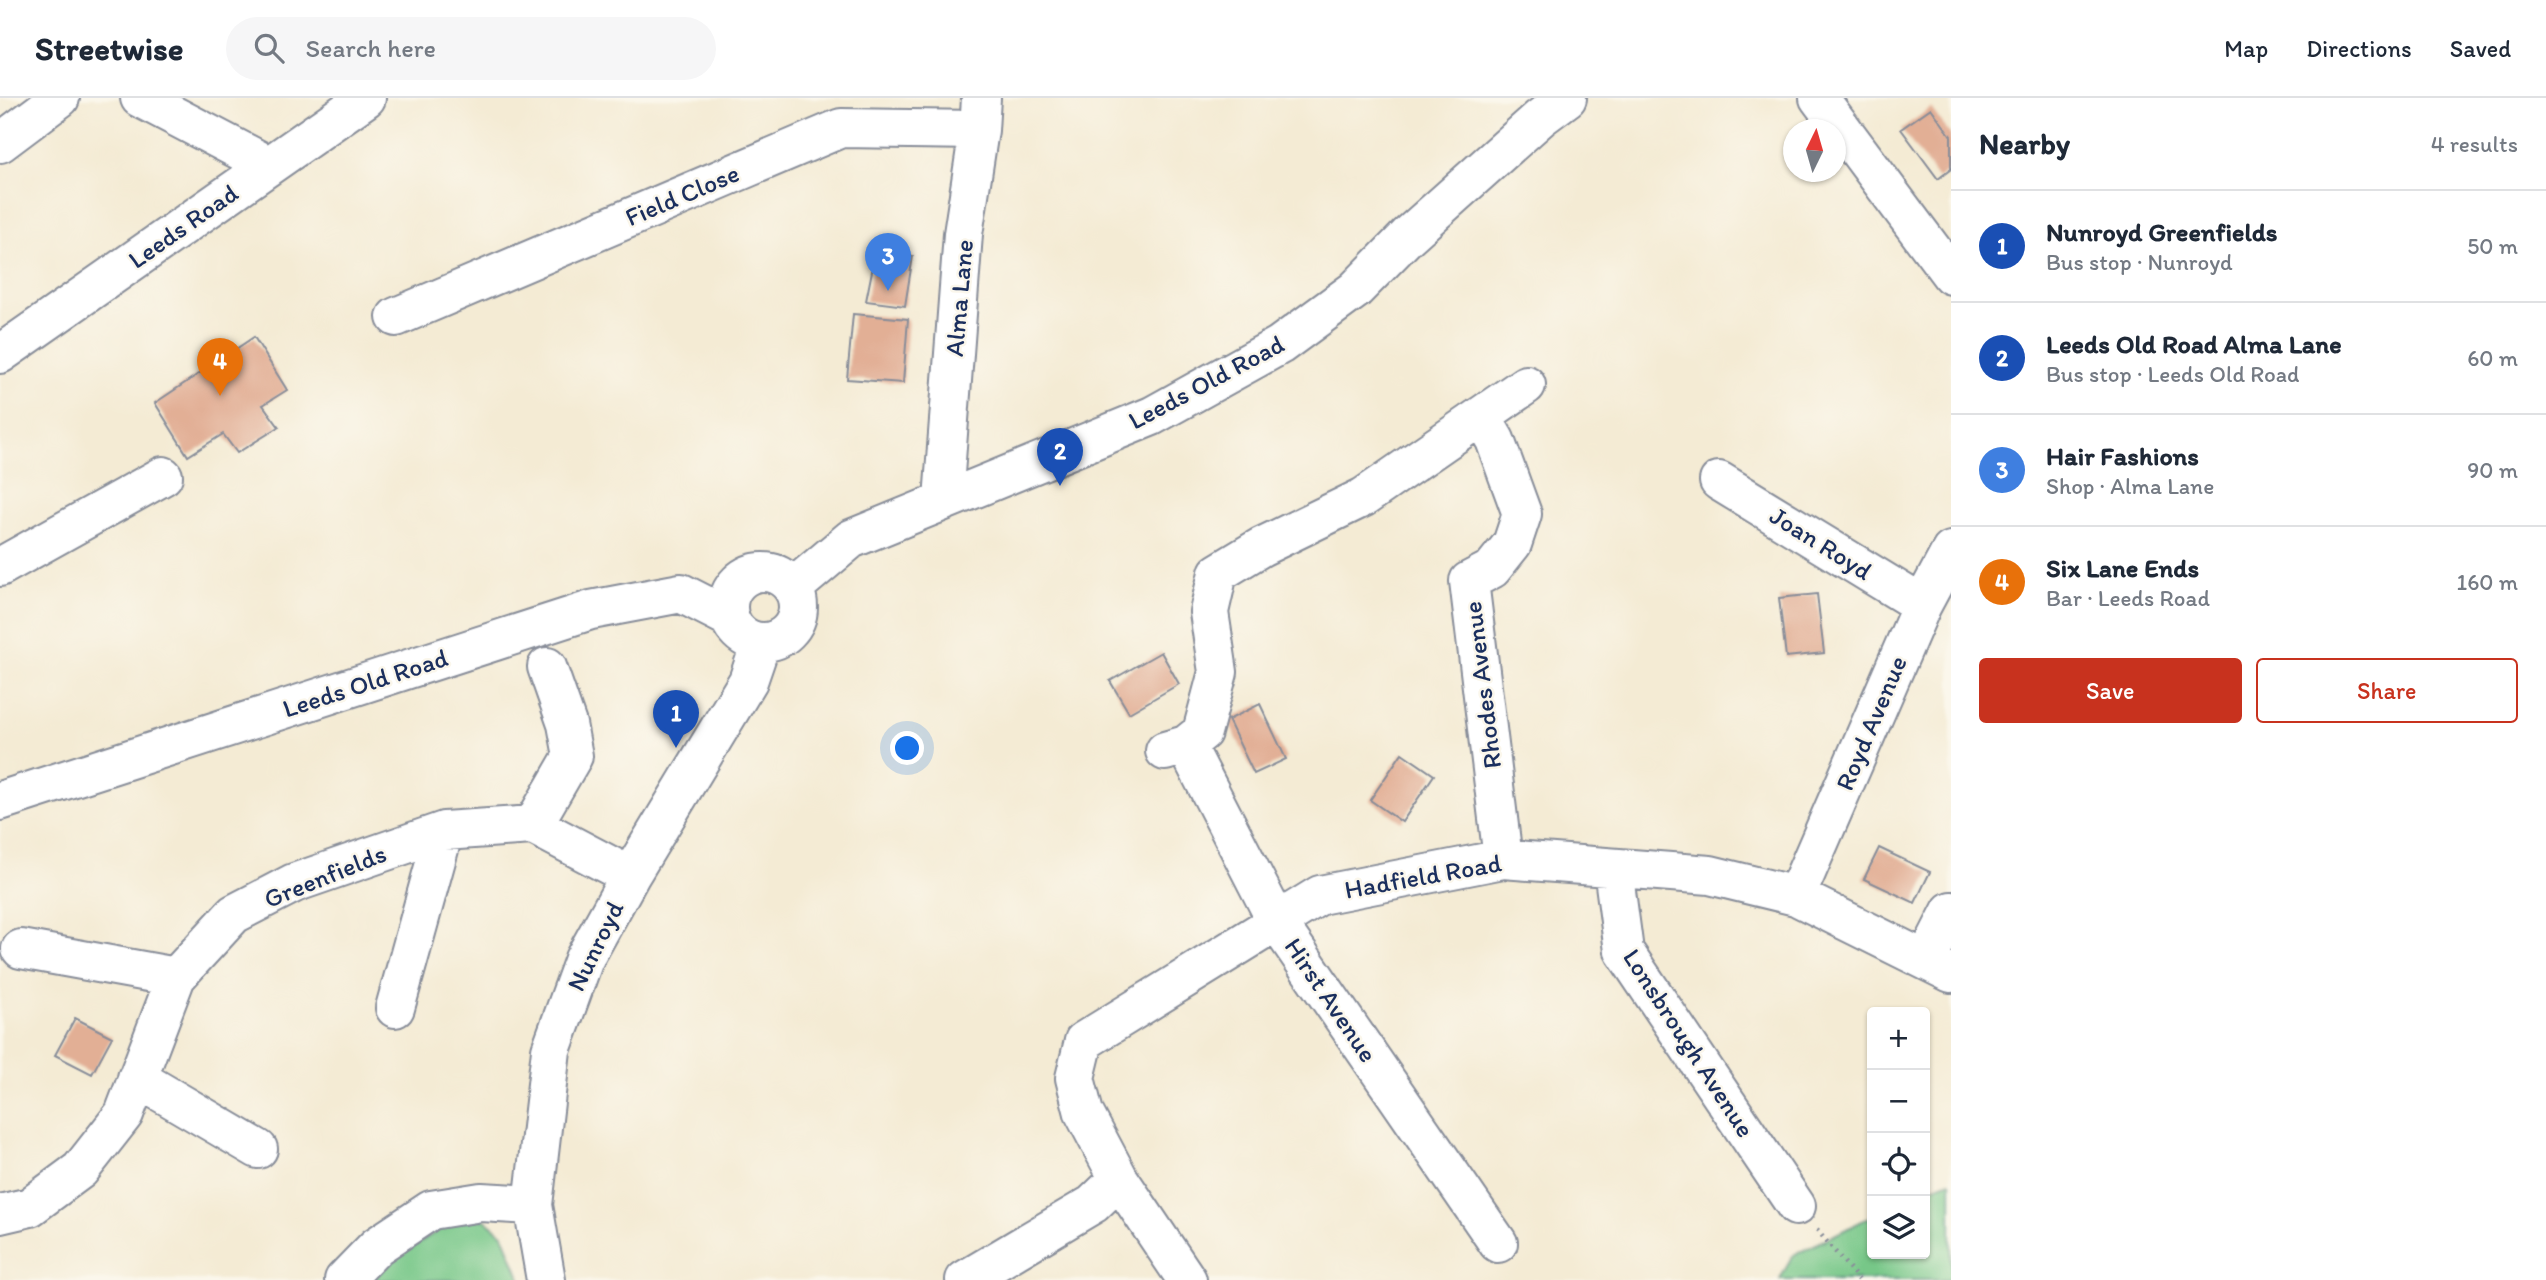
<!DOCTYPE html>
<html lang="en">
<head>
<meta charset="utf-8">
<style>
  body { margin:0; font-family:Itim,sans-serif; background:#f6f6f7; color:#1f2937 }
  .controls { position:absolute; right:21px; bottom:21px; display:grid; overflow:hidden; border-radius:7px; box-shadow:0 2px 5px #0004 }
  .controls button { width:63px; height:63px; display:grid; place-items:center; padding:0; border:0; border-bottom:2px solid #e0e1e3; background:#fff; color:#1f2937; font:35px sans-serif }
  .compass { position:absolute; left:1783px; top:21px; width:63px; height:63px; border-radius:50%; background:#fff; box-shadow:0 2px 5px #0004; rotate:5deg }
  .you { position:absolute; left:908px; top:651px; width:24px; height:24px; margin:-18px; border:5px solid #fff; border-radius:50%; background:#1a73e8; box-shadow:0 0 0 10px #1a73e833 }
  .badge { display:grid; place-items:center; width:46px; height:46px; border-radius:50%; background:#c8321e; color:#fff; font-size:23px; font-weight:700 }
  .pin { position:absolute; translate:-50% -58px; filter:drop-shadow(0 2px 4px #0008) }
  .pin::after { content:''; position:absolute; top:37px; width:24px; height:21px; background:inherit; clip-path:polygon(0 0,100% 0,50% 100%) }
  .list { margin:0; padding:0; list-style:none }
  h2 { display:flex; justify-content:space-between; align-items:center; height:91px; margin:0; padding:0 28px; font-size:30px }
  h2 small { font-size:23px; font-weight:400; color:#747a83 }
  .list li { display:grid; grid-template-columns:46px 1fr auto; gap:21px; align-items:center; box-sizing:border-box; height:112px; padding:0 28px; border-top:2px solid #e0e1e3 }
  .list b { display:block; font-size:26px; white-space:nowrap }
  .list p { margin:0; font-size:23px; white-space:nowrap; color:#747a83 }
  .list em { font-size:23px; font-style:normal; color:#747a83 }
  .actions { display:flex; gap:14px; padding:21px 28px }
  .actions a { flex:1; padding:16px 0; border:2px solid #c8321e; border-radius:7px; text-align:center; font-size:24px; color:#c8321e }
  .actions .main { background:#c8321e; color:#fff }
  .icon { flex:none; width:38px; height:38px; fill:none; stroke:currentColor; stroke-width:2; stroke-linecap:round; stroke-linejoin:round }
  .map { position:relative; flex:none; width:1951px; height:1182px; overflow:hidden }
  header { display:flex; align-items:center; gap:42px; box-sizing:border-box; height:98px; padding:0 35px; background:#fff; border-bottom:2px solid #e0e1e3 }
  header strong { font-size:33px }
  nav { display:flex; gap:38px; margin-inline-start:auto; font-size:24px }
  .search { width:490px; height:63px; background:#f6f6f7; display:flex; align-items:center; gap:18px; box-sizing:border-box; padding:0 24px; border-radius:38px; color:#747a83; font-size:26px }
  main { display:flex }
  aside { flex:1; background:#fff }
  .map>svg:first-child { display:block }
  .green { fill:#77c788; stroke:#497b73; stroke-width:2 }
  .building { fill:#e2af95 }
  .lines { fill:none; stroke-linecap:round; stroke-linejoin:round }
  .minor-casing { stroke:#888d99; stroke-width:42 }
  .major-casing { stroke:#888d99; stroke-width:42 }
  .path { stroke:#888d99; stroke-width:4.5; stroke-dasharray:2 5; stroke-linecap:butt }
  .minor { stroke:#fff; stroke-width:38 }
  .major { stroke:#fff; stroke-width:38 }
  .labels { text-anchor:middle; stroke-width:5; stroke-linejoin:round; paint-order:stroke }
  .street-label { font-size:26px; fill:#1b2f5e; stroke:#fbf7ec }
</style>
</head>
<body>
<header>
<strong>Streetwise</strong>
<div class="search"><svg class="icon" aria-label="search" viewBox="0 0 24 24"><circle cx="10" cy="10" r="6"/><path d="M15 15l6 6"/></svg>Search here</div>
<nav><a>Map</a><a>Directions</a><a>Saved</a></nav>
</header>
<main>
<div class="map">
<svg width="1951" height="1182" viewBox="0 0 1951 1182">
  <rect width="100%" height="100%" fill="#fbf7ec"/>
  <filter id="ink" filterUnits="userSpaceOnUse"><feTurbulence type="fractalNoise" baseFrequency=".0143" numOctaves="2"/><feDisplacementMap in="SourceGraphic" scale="14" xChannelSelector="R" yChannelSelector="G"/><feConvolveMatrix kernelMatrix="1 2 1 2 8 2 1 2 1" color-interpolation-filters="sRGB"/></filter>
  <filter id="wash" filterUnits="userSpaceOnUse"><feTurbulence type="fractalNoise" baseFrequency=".00686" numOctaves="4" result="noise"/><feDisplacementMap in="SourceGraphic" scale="28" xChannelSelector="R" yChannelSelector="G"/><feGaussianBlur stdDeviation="1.57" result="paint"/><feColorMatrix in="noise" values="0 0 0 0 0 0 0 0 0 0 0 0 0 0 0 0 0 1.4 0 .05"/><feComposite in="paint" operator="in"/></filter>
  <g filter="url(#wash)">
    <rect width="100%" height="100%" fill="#f4ebd4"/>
    <path class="green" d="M1951 1083V1182H1780L1792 1158 1872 1118V1156H1925V1092Z
      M484 1121 503 1136 521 1182H371L396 1160 451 1124Z"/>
    <g id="blocks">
      <path class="building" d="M1931 10 1951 38V71L1938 81 1901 31Z
        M876 153 913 158 905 208 866 203Z
        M853 216 908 221 903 285 847 281Z
        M254 239 287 292 263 307 279 329 237 355 223 336 188 358 155 305Z
        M1817 496 1824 555 1786 559 1779 500Z
        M1161 554 1179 586 1129 615 1110 583Z
        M1260 606 1286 661 1254 676 1228 622Z
        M1402 655 1434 677 1402 724 1370 702Z
        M1879 750 1930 774 1915 805 1864 781Z
        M75 920 112 939 92 976 55 957Z"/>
    </g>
  </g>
  <g filter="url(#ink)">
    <use href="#blocks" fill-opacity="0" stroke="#888d99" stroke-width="2"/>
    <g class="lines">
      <defs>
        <path id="minor" d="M140 0 268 67
          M1819 0 1951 177
          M0 45 60 0
          M396 219 841 30 979 32
          M1481 318 1495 342 1522 416 1512 446 1492 471 1469 483 1503 761
          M1719 383 1922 507
          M943 402 963 136 979 32 981 0
          M0 469 163 378
          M728 509a35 35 0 1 1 70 0a35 35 0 1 1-70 0Z
          M794 489 851 441 1152 318 1280 247 1355 192 1408 138 1540 20 1567 0
          M1186 647 1277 824 1498 1145
          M1165 653 1186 647 1202 634 1218 574 1209 514 1218 475 1261 449 1364 399 1526 287
          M0 703 591 512 681 495 728 519
          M533 727 573 658 567 626 547 569
          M1613 771 1624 853 1796 1108
          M1796 798 1922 507 1951 453
          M21 851 176 879
          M1926 862 1951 813
          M395 910 444 733
          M137 980 258 1051
          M0 1116 30 1109 80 1072 124 1016 176 879 234 816 294 785 444 733 533 727 630 778
          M344 1182 377 1148 431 1112 481 1104 533 1107
          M546 1182 533 1107 551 952 584 861 630 778 748 583 761 545
          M965 1182 1093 1106 1119 1081
          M1187 1182 1119 1081 1084 1015 1075 980 1084 943 1320 797 1503 761 1710 777 1796 798 1951 875"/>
        <path id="major" d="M0 256 366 0"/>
      </defs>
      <use href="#minor" class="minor-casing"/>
      <use href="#major" class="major-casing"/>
      <path class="path" d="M1817 1132 1859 1182"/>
      <use href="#minor" class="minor"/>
      <use href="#major" class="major"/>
    </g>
  </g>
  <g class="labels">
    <g class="street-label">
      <text transform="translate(682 97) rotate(-23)" y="9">Field Close</text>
      <text transform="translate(183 128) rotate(-35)" y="9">Leeds Road</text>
      <text transform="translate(959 200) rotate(-85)" y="9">Alma Lane</text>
      <text transform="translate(1206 284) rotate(-28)" y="9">Leeds Old Road</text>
      <text transform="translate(1821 445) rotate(32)" y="9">Joan Royd</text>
      <text transform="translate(365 585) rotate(-18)" y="9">Leeds Old Road</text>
      <text transform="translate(1482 587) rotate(-97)" y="9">Rhodes Avenue</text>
      <text transform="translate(1871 625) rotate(-67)" y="9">Royd Avenue</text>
      <text transform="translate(325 778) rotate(-22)" y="9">Greenfields</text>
      <text transform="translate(1423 778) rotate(-10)" y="9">Hadfield Road</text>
      <text transform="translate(595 848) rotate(-64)" y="9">Nunroyd</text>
      <text transform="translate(1331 902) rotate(56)" y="9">Hirst Avenue</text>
      <text transform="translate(1689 945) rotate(57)" y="9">Lonsbrough Avenue</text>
    </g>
  </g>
</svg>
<div class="controls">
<button>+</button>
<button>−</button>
<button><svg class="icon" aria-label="locate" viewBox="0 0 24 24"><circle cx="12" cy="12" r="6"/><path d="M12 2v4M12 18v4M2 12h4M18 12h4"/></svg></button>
<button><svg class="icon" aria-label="layers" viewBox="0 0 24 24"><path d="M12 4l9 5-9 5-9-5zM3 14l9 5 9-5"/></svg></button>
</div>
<svg class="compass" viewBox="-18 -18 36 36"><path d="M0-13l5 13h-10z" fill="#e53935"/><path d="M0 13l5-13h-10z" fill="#747a83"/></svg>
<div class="you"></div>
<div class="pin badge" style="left:676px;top:650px;background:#1a4fb4">1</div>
<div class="pin badge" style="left:1060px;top:388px;background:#1a4fb4">2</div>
<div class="pin badge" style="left:888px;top:193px;background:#3f7fe0">3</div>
<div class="pin badge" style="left:220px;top:298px;background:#e8710a">4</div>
</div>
<aside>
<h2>Nearby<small>4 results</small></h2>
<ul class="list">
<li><span class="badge" style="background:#1a4fb4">1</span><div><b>Nunroyd Greenfields</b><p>Bus stop · Nunroyd</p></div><em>50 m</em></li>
<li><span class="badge" style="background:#1a4fb4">2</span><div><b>Leeds Old Road Alma Lane</b><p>Bus stop · Leeds Old Road</p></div><em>60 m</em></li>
<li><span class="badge" style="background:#3f7fe0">3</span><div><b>Hair Fashions</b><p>Shop · Alma Lane</p></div><em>90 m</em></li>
<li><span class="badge" style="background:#e8710a">4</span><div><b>Six Lane Ends</b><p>Bar · Leeds Road</p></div><em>160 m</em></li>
</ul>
<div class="actions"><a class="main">Save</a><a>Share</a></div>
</aside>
</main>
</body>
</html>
